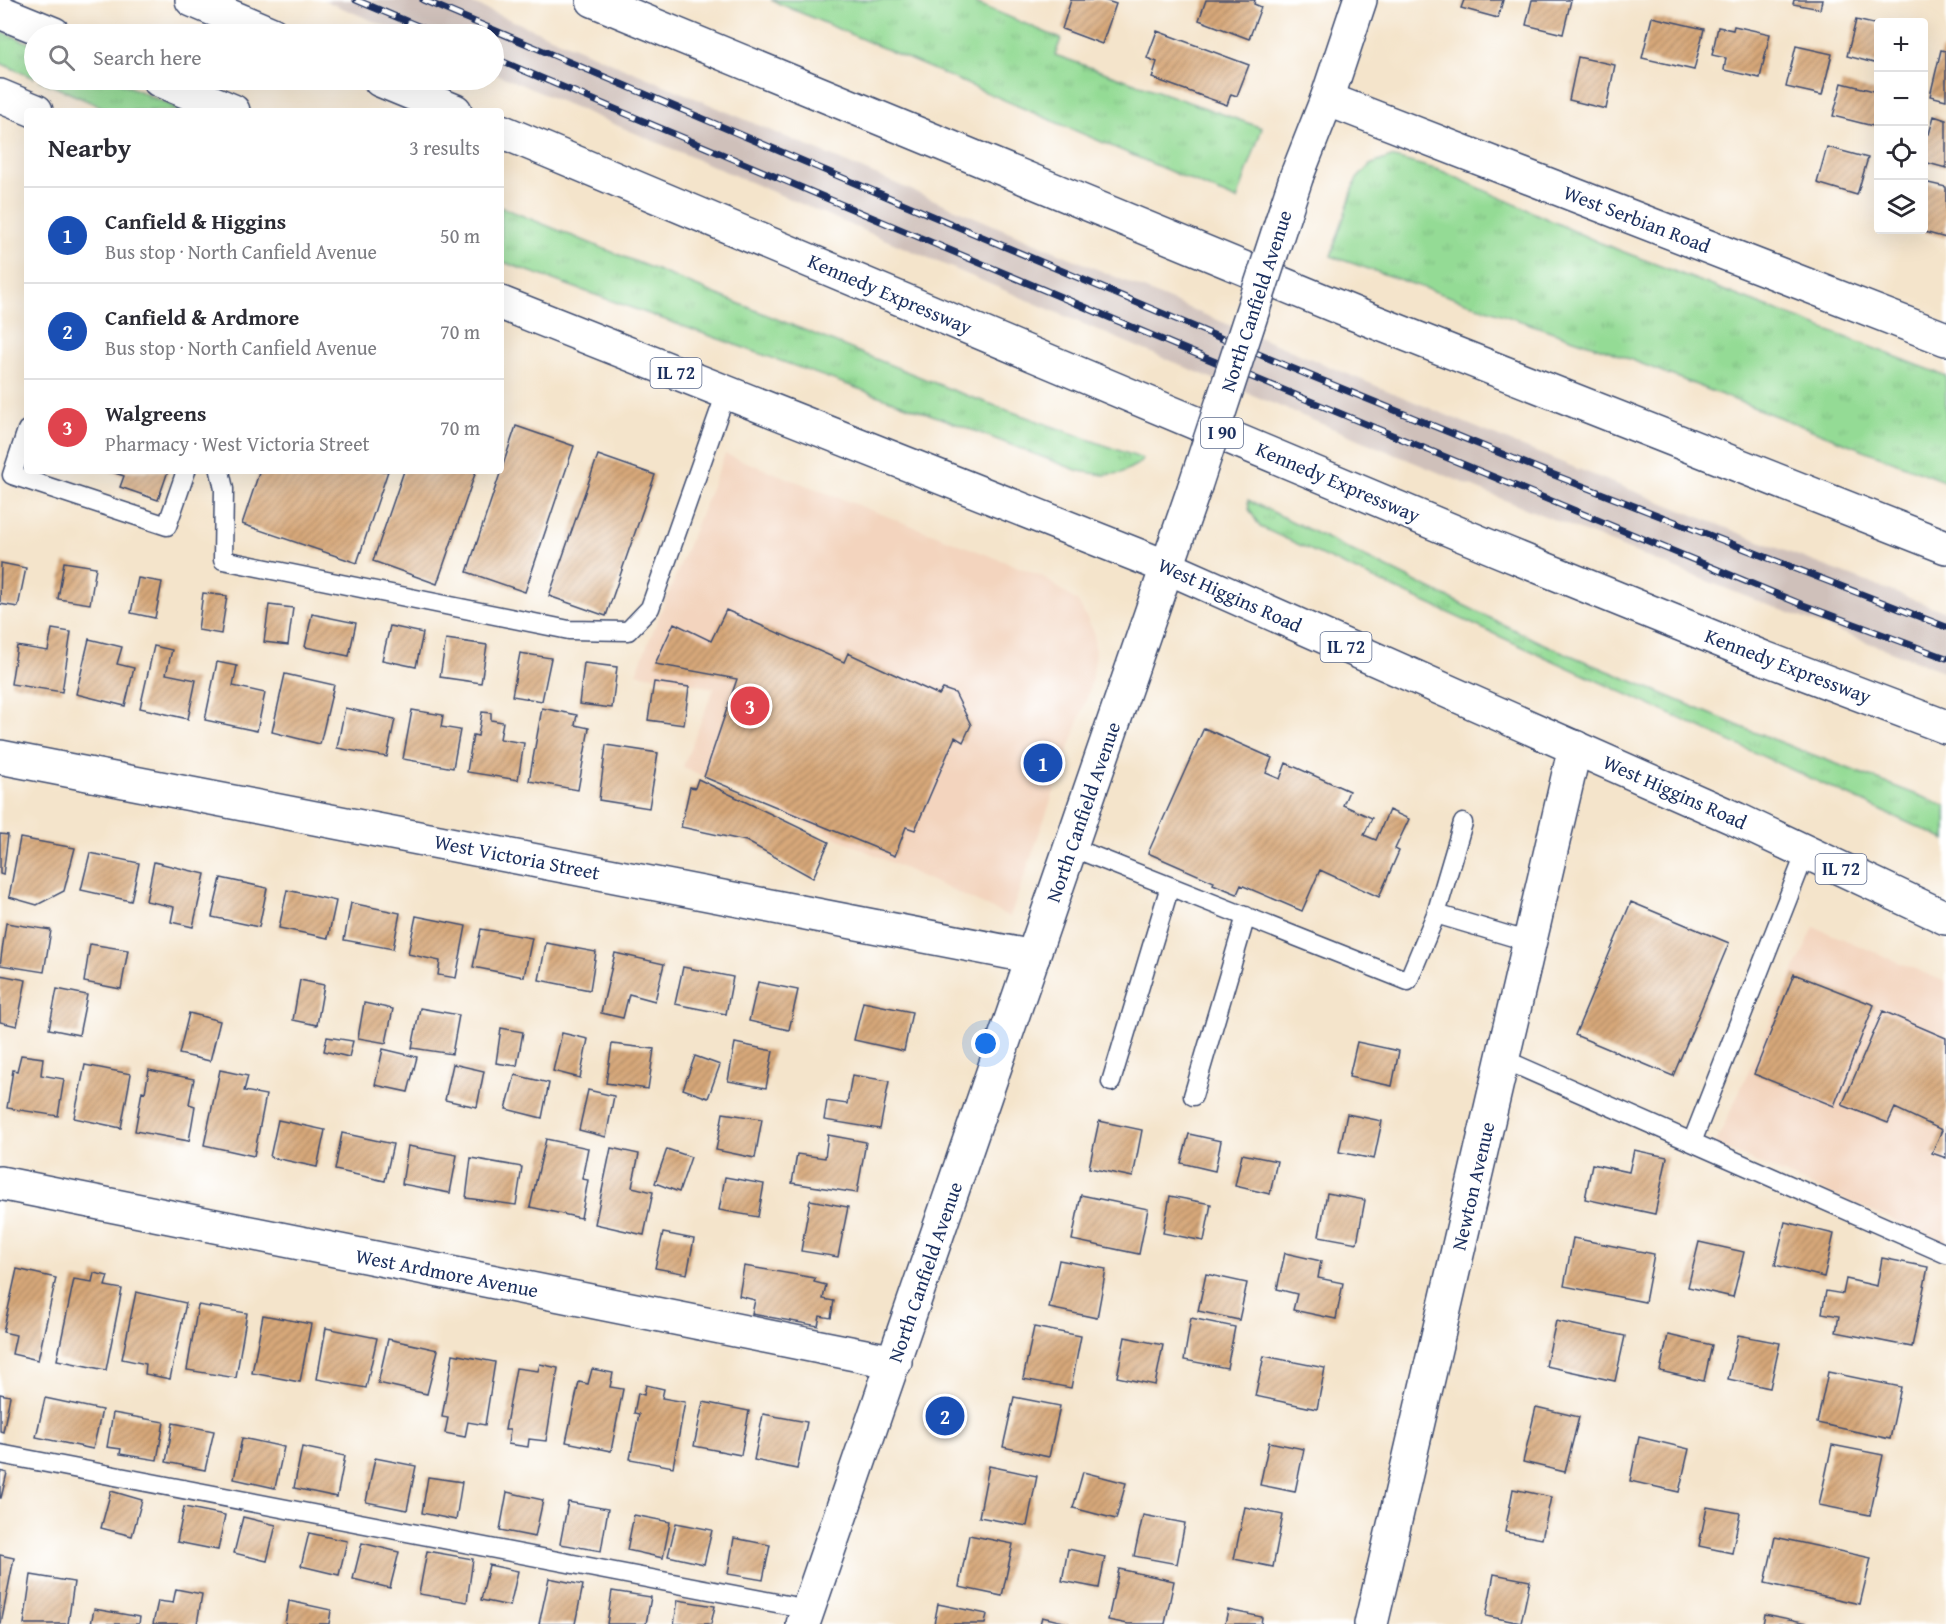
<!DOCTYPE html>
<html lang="en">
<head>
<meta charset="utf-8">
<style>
  body { margin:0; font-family:"Gentium Book Plus",serif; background:#f2f2f3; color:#2b2b33 }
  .controls { position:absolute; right:18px; top:18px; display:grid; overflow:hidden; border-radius:6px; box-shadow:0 6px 24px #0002 }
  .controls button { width:54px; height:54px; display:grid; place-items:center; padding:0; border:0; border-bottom:2px solid #e1e1e2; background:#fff; color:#2b2b33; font:30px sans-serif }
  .you { position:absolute; left:986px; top:1044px; width:21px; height:21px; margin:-15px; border:4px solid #fff; border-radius:50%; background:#1a73e8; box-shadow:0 0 0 9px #1a73e833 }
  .badge { display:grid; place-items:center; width:39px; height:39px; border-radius:50%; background:#c8321e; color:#fff; font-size:20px; font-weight:700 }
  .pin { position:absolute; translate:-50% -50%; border:3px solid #fff; box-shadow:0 2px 6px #0006 }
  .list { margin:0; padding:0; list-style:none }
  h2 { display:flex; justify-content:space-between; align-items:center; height:78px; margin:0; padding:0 24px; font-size:26px }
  h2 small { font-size:20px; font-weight:400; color:#7c7c81 }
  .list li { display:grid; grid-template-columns:39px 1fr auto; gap:18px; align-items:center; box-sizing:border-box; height:96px; padding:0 24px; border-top:2px solid #e1e1e2 }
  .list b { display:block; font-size:22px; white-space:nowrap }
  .list p { margin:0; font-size:20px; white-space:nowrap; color:#7c7c81 }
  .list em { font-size:20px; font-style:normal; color:#7c7c81 }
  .icon { flex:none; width:33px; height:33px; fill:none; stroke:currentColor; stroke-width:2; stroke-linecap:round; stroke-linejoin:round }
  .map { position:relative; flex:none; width:1946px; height:1624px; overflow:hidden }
  .search { position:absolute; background:#fff; box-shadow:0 6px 24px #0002; left:24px; top:24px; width:480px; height:66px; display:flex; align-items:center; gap:15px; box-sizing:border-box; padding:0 21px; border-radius:33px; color:#7c7c81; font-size:22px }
  .panel { position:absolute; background:#fff; box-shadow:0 6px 24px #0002; left:24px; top:108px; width:480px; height:366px; border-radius:6px }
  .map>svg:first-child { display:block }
  .built { fill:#f3d4be }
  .railway { fill:#cfc0ba }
  .grass { fill:url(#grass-tufts); stroke:#58857a; stroke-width:1.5 }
  .building { fill:url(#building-hatch) }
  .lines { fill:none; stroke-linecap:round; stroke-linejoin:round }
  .service-casing { stroke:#3c4a6e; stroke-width:21 }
  .minor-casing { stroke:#3c4a6e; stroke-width:36 }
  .tertiary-casing { stroke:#3c4a6e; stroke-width:36 }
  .secondary-casing { stroke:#3c4a6e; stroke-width:36 }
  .primary-casing { stroke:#3c4a6e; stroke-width:36 }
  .motorway-casing { stroke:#3c4a6e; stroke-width:36 }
  .service { stroke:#fff; stroke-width:18 }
  .minor { stroke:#fff; stroke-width:33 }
  .tertiary { stroke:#fff; stroke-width:33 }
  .secondary { stroke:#fff; stroke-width:33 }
  .primary { stroke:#fff; stroke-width:33 }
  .motorway { stroke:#fff; stroke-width:33 }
  .rail-casing { stroke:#1b2f5e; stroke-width:7 }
  .rail { stroke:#fff; stroke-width:4.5; stroke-dasharray:14; stroke-linecap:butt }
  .tertiary-bridge-casing { stroke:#3c4a6e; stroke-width:36; stroke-linecap:butt }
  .tertiary-bridge { stroke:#fff; stroke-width:33 }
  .labels { text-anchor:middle; stroke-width:4.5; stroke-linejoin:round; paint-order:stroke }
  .shield { fill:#fff; stroke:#5f6d8e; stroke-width:1.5 }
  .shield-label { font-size:18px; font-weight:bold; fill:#1b2f5e }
  .street-label { font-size:20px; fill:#1b2f5e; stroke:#fff }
</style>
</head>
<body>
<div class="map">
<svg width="1946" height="1624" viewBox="0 0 1946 1624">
  <defs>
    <pattern id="grass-tufts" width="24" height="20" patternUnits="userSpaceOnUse" patternTransform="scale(1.5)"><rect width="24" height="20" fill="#94db95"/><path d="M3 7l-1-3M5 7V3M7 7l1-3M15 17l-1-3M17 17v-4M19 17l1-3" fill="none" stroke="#7fbc83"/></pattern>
    <pattern id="building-hatch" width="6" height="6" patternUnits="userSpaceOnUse" patternTransform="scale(1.5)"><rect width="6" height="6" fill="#d7a879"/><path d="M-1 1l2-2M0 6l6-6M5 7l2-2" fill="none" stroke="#ae8966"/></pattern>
  </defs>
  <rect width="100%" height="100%" fill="#fff"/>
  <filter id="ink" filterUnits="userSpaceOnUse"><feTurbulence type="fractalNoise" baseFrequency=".0167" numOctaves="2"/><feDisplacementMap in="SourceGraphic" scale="12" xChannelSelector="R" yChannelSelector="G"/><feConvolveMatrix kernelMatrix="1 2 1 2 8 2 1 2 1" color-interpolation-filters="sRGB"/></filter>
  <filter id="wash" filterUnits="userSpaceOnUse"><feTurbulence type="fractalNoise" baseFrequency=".008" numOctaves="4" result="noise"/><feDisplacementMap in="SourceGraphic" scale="24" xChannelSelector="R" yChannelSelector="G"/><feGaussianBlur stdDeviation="1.35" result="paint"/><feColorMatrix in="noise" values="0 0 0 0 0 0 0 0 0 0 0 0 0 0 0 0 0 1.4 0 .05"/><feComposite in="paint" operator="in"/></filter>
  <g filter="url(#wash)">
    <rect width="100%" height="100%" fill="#f4e4cb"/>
    <path class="built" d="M725 454 1042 576 1078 602 1094 632 1095 661 1089 692 1010 917 683 767 714 688 636 673Z
      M1814 927 1946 982V1243L1715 1145Z"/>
    <path class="railway" d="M323 0H464L1186 307 1528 449 1767 544 1946 612V672L1747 597 1502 499 1168 360 494 73V34H404Z"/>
    <path class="grass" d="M771 0H969L1061 39 1055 55 1262 128 1237 200Z
      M0 31 34 45V78L0 63Z
      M39 80H114L184 111H111Z
      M1391 157 1442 171 1598 242 1946 376V482L1606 350 1331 256 1356 180 1370 165Z
      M501 207 957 392 1143 459 1140 463 1121 473 1104 475 1079 471 946 420 506 263 501 261Z
      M1248 500 1539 642 1751 731 1946 806V840L1260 527 1249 509Z"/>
    <g id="blocks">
      <path class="building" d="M1071 0H1104L1116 4 1102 44 1062 29Z
        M1206 0H1255L1254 4 1261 7 1249 39 1199 20Z
        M1464 0H1503L1498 18 1461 8Z
        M1532 0H1571L1563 34 1526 25Z
        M1794 0H1822L1820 9 1793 4Z
        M1652 17 1704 29 1694 70 1642 58Z
        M1856 20 1878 25V64L1847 56Z
        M1734 26 1770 34 1760 78 1724 70 1726 58 1712 55 1718 27 1733 30Z
        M1157 31 1249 65 1237 96 1231 94 1227 105 1152 78 1157 62 1147 58Z
        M1796 46 1832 54 1822 95 1786 87Z
        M1941 50 1946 51V100L1930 96Z
        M1578 57 1615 65 1606 109 1569 100Z
        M1842 83 1878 92 1877 127 1833 116Z
        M1934 116 1946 120V168L1924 162V132L1929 134Z
        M1827 147 1868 158 1857 195 1817 183Z
        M1924 182 1946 187V238L1917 230H1924Z
        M516 426 574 446 525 592 467 572Z
        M598 455 655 475 606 616 549 596Z
        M109 471H168L158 500 120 487 124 476Z
        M256 471H388L357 563 242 524 259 473Z
        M404 471H476L437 584 373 561Z
        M64 562 96 567 90 604 58 599Z
        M1 563 26 568 18 607 0 604Z
        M138 578 162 582 155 618 131 613Z
        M203 593 227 596 221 634 198 630Z
        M269 605 293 608 288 645 264 642Z
        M726 610 844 662 848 653 939 695 943 689 955 693 971 725 963 742 955 737 915 830 906 827 895 856 704 777 737 679 655 664 674 623 711 641Z
        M312 614 356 623 349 656 305 647Z
        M390 626 423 633 416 667 382 660Z
        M52 629 71 632 62 692 11 684 17 646 48 651Z
        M89 639 122 647 117 664 134 668 125 706 76 694Z
        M446 639 487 645 481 683 440 677Z
        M154 646 172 650 166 674 196 680 188 719 140 708Z
        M520 653 551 658 542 701 512 696Z
        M217 662 237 666 233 686 265 693 257 731 205 720Z
        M584 663 617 667 612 708 579 704Z
        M285 674 334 685 320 744 272 732Z
        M654 682 689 687 684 725 648 720Z
        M345 708 395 719 387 757 337 748Z
        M542 708 577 715 575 725 589 728 578 790 529 781Z
        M412 710 443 715 441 727 460 730 453 768 403 759Z
        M482 712 491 713V720L503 722 500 739 524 743 518 780 467 772 473 735 478 736Z
        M1204 728 1272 758 1266 773 1280 779 1286 763 1349 791 1343 805 1372 818 1364 835 1376 840 1389 810 1409 819 1395 849 1399 851 1379 897 1320 870 1302 911 1241 885 1237 894 1213 884 1214 882 1148 853Z
        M606 745 658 753 649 808 599 800Z
        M698 779 829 842 813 878 746 841 681 827 690 787 695 788Z
        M0 834 8 835 3 875 0 874Z
        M20 838 75 848 64 891 37 905 9 897Z
        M90 853 139 863 131 901 81 890Z
        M154 862 205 874 193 927 171 922 174 907 146 901Z
        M221 878 267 888 259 927 212 917Z
        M287 890 336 901 328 938 279 928Z
        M1631 902 1729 943 1673 1076 1575 1035Z
        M351 903 400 913 393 949 344 940Z
        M416 916 466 926 456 978 438 975 440 961 408 954Z
        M6 923 51 930 44 972 0 965Z
        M481 929 532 938 524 977 473 967Z
        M546 943 596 952 590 990 539 980Z
        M90 944 128 950 121 989 84 982Z
        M615 953 664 964 655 1001 629 994 623 1018 601 1013Z
        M683 967 733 977 726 1014 675 1004Z
        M1794 974 1874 1005 1834 1106 1754 1074Z
        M0 975 26 980 17 1026 0 1022Z
        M300 980 324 985 317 1025 293 1020Z
        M758 982 798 990 789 1030 749 1021Z
        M57 989 87 995 79 1035 49 1029Z
        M863 1002 912 1012 904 1051 854 1040Z
        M364 1003 393 1009 386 1043 358 1038Z
        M420 1008 459 1015 452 1054 412 1048Z
        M1883 1011 1946 1038V1158L1932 1153 1942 1130 1895 1108 1888 1123 1842 1105Z
        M189 1013 220 1021 210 1061 179 1054Z
        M501 1028 523 1032 517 1066 496 1063Z
        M562 1033 588 1039 580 1078 553 1071Z
        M327 1037 353 1041 349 1057 324 1051Z
        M1357 1042 1399 1051 1392 1086 1349 1077Z
        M735 1043 773 1051 766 1088 728 1081Z
        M612 1044 654 1049 648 1089 606 1083Z
        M383 1049 417 1057 408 1092 375 1085Z
        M21 1055 43 1058 41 1075 64 1079 58 1116 7 1108 13 1070 17 1071Z
        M695 1056 720 1065 708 1098 683 1089Z
        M453 1064 484 1071 477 1107 445 1100Z
        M85 1065 131 1074 121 1128 74 1118Z
        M149 1070 194 1079 189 1104 195 1106 189 1141 135 1131 142 1091 145 1092Z
        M220 1070 248 1076 244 1091 266 1095 254 1156 204 1145Z
        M515 1075 549 1083 542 1118 506 1109Z
        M852 1075 889 1081 880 1129 824 1120 827 1101 847 1104Z
        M588 1090 614 1096 606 1137 579 1130Z
        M723 1113 762 1119 755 1158 716 1150Z
        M1347 1114 1382 1121 1374 1159 1339 1152Z
        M278 1120 325 1130 317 1167 270 1157Z
        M1099 1121 1142 1130 1133 1177 1089 1168Z
        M342 1133 393 1144 385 1181 335 1170Z
        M1189 1134 1221 1141 1215 1171 1181 1163Z
        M828 1135 866 1142 857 1193 792 1183 797 1154 825 1158Z
        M546 1139 588 1148 582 1179 588 1180 581 1218 530 1207Z
        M408 1146 457 1155 450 1193 402 1184Z
        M611 1148 639 1154 632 1187 653 1192 644 1235 595 1224Z
        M667 1149 691 1157 679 1192 655 1183Z
        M1634 1150 1667 1157 1655 1214 1585 1199 1592 1164 1629 1172Z
        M1242 1154 1277 1161 1270 1194 1235 1186Z
        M471 1158 522 1167 516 1205 466 1198Z
        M725 1177 764 1184 758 1217 719 1210Z
        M1327 1193 1365 1200 1357 1243 1319 1236Z
        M1081 1195 1148 1209 1139 1254 1072 1240Z
        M1170 1196 1211 1204 1204 1241 1163 1233Z
        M810 1200 848 1207 838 1257 801 1251Z
        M1785 1222 1834 1234 1824 1277 1775 1265Z
        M663 1233 694 1239 687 1274 655 1268Z
        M1573 1238 1654 1254 1645 1302 1564 1286Z
        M1699 1242 1744 1252 1733 1297 1688 1287Z
        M1285 1253 1321 1261 1318 1278 1343 1283 1336 1319 1293 1310 1297 1294 1277 1289Z
        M1882 1258 1928 1267 1912 1347 1836 1332 1839 1316 1822 1313 1826 1291 1843 1294 1846 1279 1877 1286Z
        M1059 1260 1106 1269 1097 1318 1049 1308Z
        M744 1266 815 1278 814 1282 826 1285 823 1299 834 1301 831 1318 820 1316 818 1326 752 1314 755 1300 739 1296Z
        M17 1269 56 1278 38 1360 12 1354 16 1335 3 1332Z
        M94 1273 108 1276 105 1286 122 1289 106 1370 57 1360 74 1279 92 1282Z
        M1206 1274 1247 1283 1239 1320 1198 1311Z
        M136 1292 186 1303 170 1379 145 1374 146 1364 122 1359Z
        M198 1305 247 1313 236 1378 187 1370Z
        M263 1315 311 1324 300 1382 252 1373Z
        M1191 1318 1235 1327 1227 1368 1184 1360Z
        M1556 1321 1625 1336 1615 1381 1546 1366Z
        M1034 1327 1081 1336 1071 1388 1023 1379Z
        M326 1328 377 1338 366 1388 317 1379Z
        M1668 1335 1712 1345 1704 1381 1660 1371Z
        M1738 1335 1780 1343 1770 1388 1728 1379Z
        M1125 1337 1163 1345 1155 1385 1117 1377Z
        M388 1339 438 1350 427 1394 378 1383Z
        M453 1354 495 1362 485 1425 468 1422 465 1437 445 1433 448 1418 442 1417Z
        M1264 1356 1325 1368 1317 1409 1255 1396Z
        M540 1364 558 1368 546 1441 529 1439 528 1447 508 1444 510 1430H505L516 1368 538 1371Z
        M592 1369 613 1373 610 1387 623 1389 611 1451 566 1442 579 1382 588 1384Z
        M1828 1372 1901 1387 1890 1439 1817 1423Z
        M646 1385 664 1389 662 1398 685 1402 673 1467 630 1459 639 1414 634 1413 638 1393 644 1395Z
        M0 1394 10 1396 3 1432 0 1431Z
        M1014 1397 1060 1406 1049 1457 1003 1447Z
        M45 1398 102 1410 93 1449 36 1437Z
        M703 1402 749 1411 741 1455 694 1446Z
        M1536 1407 1579 1417 1565 1472 1523 1462Z
        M113 1413 164 1422 157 1460 120 1454 121 1449 107 1447Z
        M763 1414 807 1422 797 1469 754 1460Z
        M173 1423 214 1431 205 1470 166 1462Z
        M1639 1437 1689 1449 1679 1492 1630 1481Z
        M242 1438 284 1447 275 1488 234 1479Z
        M1269 1442 1304 1449 1295 1492 1260 1485Z
        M1832 1445 1883 1455 1870 1515 1819 1505Z
        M302 1447 345 1456 337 1497 294 1488Z
        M375 1458 416 1466 407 1510 366 1502Z
        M989 1466 1037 1476 1027 1526 979 1517Z
        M0 1471 7 1473 1 1498H0Z
        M1083 1472 1126 1483 1116 1519 1073 1508Z
        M428 1477 462 1482 456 1520 422 1513Z
        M1513 1489 1551 1497 1542 1539 1505 1532Z
        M111 1491 142 1500 132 1536 101 1528Z
        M507 1492 543 1500 535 1537 500 1530Z
        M568 1502 608 1509 601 1551 560 1544Z
        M184 1507 225 1515 218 1550 177 1542Z
        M1245 1507 1283 1515 1273 1567 1234 1559Z
        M1707 1507 1740 1513 1732 1553 1699 1546Z
        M634 1515 670 1522 663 1558 627 1550Z
        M1143 1515 1185 1523 1177 1564 1134 1556Z
        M243 1517 276 1525 267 1561 234 1553Z
        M676 1523 712 1530 704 1564 668 1556Z
        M309 1533 347 1541 339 1575 301 1566Z
        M969 1535 1013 1544 1002 1596 959 1587Z
        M1775 1537 1871 1558 1860 1604 1765 1583Z
        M734 1538 770 1545 763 1580 728 1574Z
        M362 1543 399 1552 390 1588 353 1579Z
        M1068 1549 1105 1557 1099 1588 1062 1581Z
        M427 1551 473 1559 467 1602 419 1594Z
        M0 1555 14 1558 1 1624H0Z
        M489 1565 518 1571 510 1606 481 1600Z
        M1119 1569 1174 1581 1165 1624H1128L1108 1620Z
        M1494 1574 1530 1581 1521 1623 1486 1616Z
        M31 1575 74 1582 68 1624H24Z
        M549 1578 583 1585 575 1624H539Z
        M176 1589 202 1594 197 1624H153L158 1601 173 1603Z
        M612 1591 651 1597 646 1624H607Z
        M678 1600 715 1606 711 1624H674Z
        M289 1601 331 1610 329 1624H285Z
        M938 1604 987 1614 985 1624H934Z
        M94 1609 140 1617 139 1624H91Z
        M1228 1610 1262 1617 1261 1624H1225Z
        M1765 1614 1808 1623V1624H1763Z
        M1042 1617 1068 1623V1624H1040Z"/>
    </g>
  </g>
  <g filter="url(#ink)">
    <use href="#blocks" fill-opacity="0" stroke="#3c4a6e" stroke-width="1.5"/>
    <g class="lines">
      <defs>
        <path id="service" d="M27 430 12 475 167 526 186 471
          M220 471 224 489 223 560 569 630 628 631 650 608 726 393
          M1071 847 1408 981 1436 914 1530 942
          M1436 914 1463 823
          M1503 1059 1946 1254
          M1111 1082 1170 886
          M1193 1096 1246 916
          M1692 1142 1806 852
          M0 1454 808 1609"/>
        <path id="minor" d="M1327 99 1946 339
          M0 757 1033 957
          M0 1183 895 1362
          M1371 1624 1575 747"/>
        <path id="tertiary" d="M1297 175 1327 99 1360 0
          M803 1624 1167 567"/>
        <path id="secondary" d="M1167 567 1195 486"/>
        <path id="primary" d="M0 96 36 111
          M501 303 1167 567 1736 819 1946 918"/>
        <path id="motorway" d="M192 0 272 34
          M593 0 1355 314 1946 547
          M0 12 54 34
          M159 80 233 111
          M380 80 455 111
          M501 131 1498 550 1764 658 1946 727"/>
      </defs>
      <use href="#service" class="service-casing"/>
      <use href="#minor" class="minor-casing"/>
      <use href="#tertiary" class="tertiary-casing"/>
      <use href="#secondary" class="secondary-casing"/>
      <use href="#primary" class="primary-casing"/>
      <use href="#motorway" class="motorway-casing"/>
      <use href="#service" class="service"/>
      <use href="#minor" class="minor"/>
      <use href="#tertiary" class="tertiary"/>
      <use href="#secondary" class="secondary"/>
      <use href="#primary" class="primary"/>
      <use href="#motorway" class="motorway"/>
      <defs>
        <path id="rail" d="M356 0 437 34
          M423 0 1289 367 1549 473 1946 627
          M494 58 1177 346 1803 605 1946 658"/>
      </defs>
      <use href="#rail" class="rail-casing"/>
      <use href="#rail" class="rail"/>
      <defs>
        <path id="tertiary-bridge" d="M1195 486 1297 175"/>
      </defs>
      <use href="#tertiary-bridge" class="tertiary-bridge-casing"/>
      <use href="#tertiary-bridge" class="tertiary-bridge"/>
    </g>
  </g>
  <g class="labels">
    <g class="shield">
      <rect x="650.5" y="358" width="51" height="30" rx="4.5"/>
      <rect x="1201" y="418" width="42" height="30" rx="4.5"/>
      <rect x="1320.5" y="632" width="51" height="30" rx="4.5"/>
      <rect x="1815.5" y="854" width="51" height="30" rx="4.5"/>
    </g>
    <g class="shield-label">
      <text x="676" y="379">IL 72</text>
      <text x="1222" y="439">I 90</text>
      <text x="1346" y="653">IL 72</text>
      <text x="1841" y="875">IL 72</text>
    </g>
    <g class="street-label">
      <text transform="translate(1637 219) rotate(21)" y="7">West Serbian Road</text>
      <text transform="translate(890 294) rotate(23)" y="7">Kennedy Expressway</text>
      <text transform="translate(1256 301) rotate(-72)" y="7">North Canfield Avenue</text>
      <text transform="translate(1338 482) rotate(23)" y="7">Kennedy Expressway</text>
      <text transform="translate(1230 595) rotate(24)" y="7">West Higgins Road</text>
      <text transform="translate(1788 666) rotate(21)" y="7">Kennedy Expressway</text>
      <text transform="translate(1675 792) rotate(24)" y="7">West Higgins Road</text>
      <text transform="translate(1083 812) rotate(-71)" y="7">North Canfield Avenue</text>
      <text transform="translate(517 857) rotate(11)" y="7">West Victoria Street</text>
      <text transform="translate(1473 1186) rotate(-77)" y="7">Newton Avenue</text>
      <text transform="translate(925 1272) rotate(-71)" y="7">North Canfield Avenue</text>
      <text transform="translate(447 1273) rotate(11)" y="7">West Ardmore Avenue</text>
    </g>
  </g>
</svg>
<div class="controls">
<button>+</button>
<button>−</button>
<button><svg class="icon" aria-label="locate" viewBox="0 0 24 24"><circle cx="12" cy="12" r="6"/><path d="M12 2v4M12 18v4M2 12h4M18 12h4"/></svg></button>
<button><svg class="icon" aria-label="layers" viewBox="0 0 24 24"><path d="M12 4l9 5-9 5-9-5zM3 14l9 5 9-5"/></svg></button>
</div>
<div class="you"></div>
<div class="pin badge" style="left:1043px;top:763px;background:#1a4fb4">1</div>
<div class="pin badge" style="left:945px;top:1416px;background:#1a4fb4">2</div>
<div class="pin badge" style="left:750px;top:706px;background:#e0444e">3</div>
<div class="search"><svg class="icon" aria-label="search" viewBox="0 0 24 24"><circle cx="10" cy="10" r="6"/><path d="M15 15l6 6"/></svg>Search here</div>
<section class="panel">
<h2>Nearby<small>3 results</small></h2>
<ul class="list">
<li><span class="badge" style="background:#1a4fb4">1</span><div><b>Canfield &amp; Higgins</b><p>Bus stop · North Canfield Avenue</p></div><em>50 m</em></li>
<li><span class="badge" style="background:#1a4fb4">2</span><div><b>Canfield &amp; Ardmore</b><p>Bus stop · North Canfield Avenue</p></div><em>70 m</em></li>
<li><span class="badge" style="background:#e0444e">3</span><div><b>Walgreens</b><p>Pharmacy · West Victoria Street</p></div><em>70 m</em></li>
</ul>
</section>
</div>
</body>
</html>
